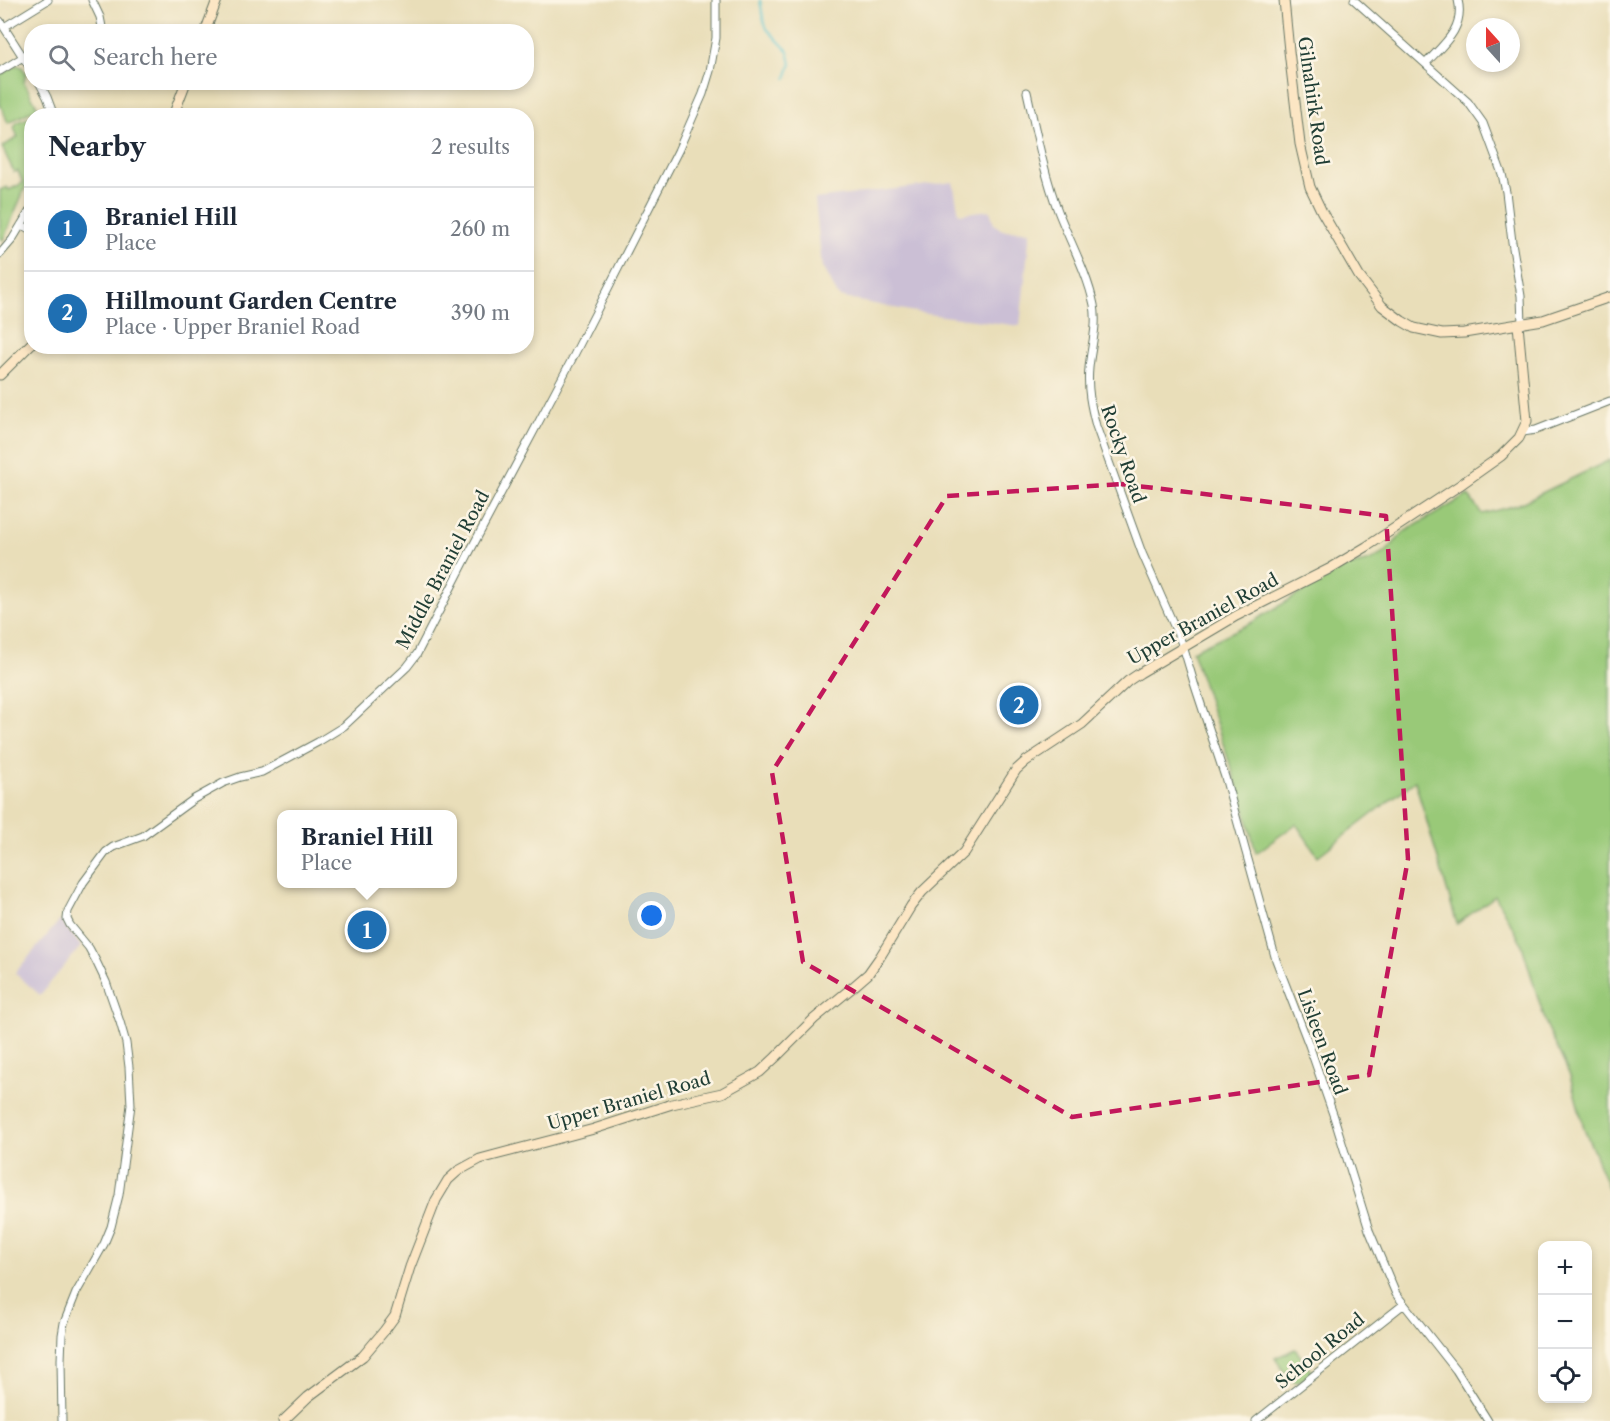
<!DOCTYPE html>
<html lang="en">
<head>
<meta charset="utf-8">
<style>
  body { margin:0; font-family:"Libre Caslon Text",serif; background:#f6f6f7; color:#1f2937 }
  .controls { position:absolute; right:18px; bottom:18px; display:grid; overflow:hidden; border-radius:12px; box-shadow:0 3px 9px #0003 }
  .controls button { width:54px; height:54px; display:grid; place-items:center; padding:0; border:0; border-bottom:2px solid #e0e1e3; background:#fff; color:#1f2937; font:30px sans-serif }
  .compass { position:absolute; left:1466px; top:18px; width:54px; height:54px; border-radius:50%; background:#fff; box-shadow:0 3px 9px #0003; rotate:339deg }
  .you { position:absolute; left:652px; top:916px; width:21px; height:21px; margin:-15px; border:4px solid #fff; border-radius:50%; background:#1a73e8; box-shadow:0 0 0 9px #1a73e833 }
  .badge { display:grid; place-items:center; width:39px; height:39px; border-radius:50%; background:#1f6fb2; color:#fff; font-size:20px; font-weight:700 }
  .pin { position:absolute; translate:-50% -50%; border:3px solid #fff; box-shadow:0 2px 6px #0006 }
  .popup { position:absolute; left:277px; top:810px; width:180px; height:78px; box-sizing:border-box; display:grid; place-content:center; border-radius:12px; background:#fff; filter:drop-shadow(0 2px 4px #0005); font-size:20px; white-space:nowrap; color:#747a83 }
  .popup b { font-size:22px; color:#1f2937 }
  .popup::after { content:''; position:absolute; left:50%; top:100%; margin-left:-12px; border:12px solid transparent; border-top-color:#fff }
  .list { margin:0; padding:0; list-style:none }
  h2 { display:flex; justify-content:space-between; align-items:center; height:78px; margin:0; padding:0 24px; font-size:26px }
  h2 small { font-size:20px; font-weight:400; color:#747a83 }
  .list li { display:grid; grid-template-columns:39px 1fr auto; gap:18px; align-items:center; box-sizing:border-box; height:84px; padding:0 24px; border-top:2px solid #e0e1e3 }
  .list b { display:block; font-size:22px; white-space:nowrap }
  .list p { margin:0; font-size:20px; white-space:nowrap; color:#747a83 }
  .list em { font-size:20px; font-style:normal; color:#747a83 }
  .icon { flex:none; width:33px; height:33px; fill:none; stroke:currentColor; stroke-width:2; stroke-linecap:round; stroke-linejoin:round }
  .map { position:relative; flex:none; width:1610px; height:1421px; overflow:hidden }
  .search { position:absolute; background:#fff; box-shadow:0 3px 9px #0003; left:24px; top:24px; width:510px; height:66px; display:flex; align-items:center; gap:15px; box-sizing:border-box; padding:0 21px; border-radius:24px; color:#747a83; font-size:22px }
  .panel { position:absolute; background:#fff; box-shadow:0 3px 9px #0003; left:24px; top:108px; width:510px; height:246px; border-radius:24px }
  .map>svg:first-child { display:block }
  .industrial { fill:#cbbfd5 }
  .green { fill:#99c978; stroke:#5c8356; stroke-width:1.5 }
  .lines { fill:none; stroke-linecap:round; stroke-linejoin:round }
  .stream { stroke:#58c5d0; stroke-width:2 }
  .street-casing { stroke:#667563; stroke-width:9 }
  .secondary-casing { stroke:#667563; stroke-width:11 }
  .street { stroke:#fff; stroke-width:7 }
  .secondary { stroke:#fce6c4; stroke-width:9 }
  .marked { fill:none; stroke:#c2185b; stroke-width:4.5; stroke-dasharray:12 8; stroke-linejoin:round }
  .labels { text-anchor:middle; stroke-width:5; stroke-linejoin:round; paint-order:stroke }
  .street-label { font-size:18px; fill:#1f3d34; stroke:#fcf5e5 }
</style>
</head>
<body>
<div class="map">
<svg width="1610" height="1421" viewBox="0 0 1610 1421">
  <rect width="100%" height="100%" fill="#fcf5e5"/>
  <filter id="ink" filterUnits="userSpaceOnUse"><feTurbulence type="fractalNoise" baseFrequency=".0167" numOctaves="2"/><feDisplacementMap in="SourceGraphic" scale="12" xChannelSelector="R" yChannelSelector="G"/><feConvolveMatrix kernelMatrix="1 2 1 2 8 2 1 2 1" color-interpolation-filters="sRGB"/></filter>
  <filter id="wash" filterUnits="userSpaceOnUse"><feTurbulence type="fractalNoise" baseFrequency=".008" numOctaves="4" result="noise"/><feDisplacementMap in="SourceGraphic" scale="24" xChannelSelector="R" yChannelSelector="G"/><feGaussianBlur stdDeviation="1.35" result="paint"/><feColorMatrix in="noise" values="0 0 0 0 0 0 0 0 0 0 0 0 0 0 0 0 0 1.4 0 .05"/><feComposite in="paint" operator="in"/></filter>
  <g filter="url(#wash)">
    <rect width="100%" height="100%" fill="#e9deb9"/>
    <path class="industrial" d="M953 182 959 214 990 210 994 224 1002 230 1030 231 1020 326 920 313 839 297 822 267 815 199Z
      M60 920 81 946 40 995 15 973Z"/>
    <path class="green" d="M17 65 22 67 26 73 24 82 38 108 8 123 0 104V75Z
      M31 117V174L3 240 0 238V190L7 187 9 190 23 183 18 171 14 172 2 147 18 137 14 128 17 122Z
      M1610 460V1192L1584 1128 1570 1076 1546 1024 1521 942 1495 896 1457 924 1415 781 1318 856 1296 824 1256 853 1243 803 1192 651 1249 624 1344 567 1370 561 1386 552 1404 532 1468 495 1482 514 1517 505Z
      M1295 1349 1313 1372 1299 1382H1294L1283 1370 1275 1358Z"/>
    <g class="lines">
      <path class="stream" d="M760 0 763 18 767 29 788 51 791 64 786 78"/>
    </g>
  </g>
  <g filter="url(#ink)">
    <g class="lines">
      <defs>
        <path id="street" d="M92 0 100 17 103 32
          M1354 0 1468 102 1483 123 1502 174 1506 192 1512 242 1521 296 1522 325
          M0 21 32 71
          M4 27 48 0
          M1426 63C1444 44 1465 28 1458 0
          M0 71 23 57
          M39 82 47 97 54 116
          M1027 92C1036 132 1044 173 1058 211 1070 242 1087 272 1094 305 1098 327 1091 346 1089 368 1087 389 1091 407 1096 426L1142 553 1183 646 1194 683 1225 777 1276 960 1309 1045 1334 1117 1369 1230 1396 1294 1456 1370 1488 1421
          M21 225 32 230
          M0 254 12 240 32 207
          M1523 432 1536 430 1610 401
          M62 1421 61 1360 62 1335 64 1323 76 1293 104 1244 111 1227 119 1195 131 1105 129 1067 126 1043 120 1022 106 982 96 961 89 948 70 925 67 919 68 911 83 883 106 852 113 847 143 836 194 799 223 783 240 777 262 772 318 742 344 726 407 667 417 654 468 555 570 363 678 151 703 94 710 71 716 38V0
          M1256 1421 1404 1304"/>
        <path id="secondary" d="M1284 0 1289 51 1300 144 1310 187 1322 212 1359 276 1382 306 1402 321 1414 328 1442 334 1464 333 1543 320 1610 297
          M205 32 217 0
          M173 116 186 82
          M0 375 32 343
          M283 1421 308 1397 363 1356 384 1331 395 1316 410 1267 436 1200 448 1180 458 1171 480 1159 594 1129 672 1104 722 1093 760 1072 776 1057 814 1019 853 987 868 974 880 957 911 906 922 892 964 852 1016 770 1026 761 1082 724 1128 681 1140 673 1236 616 1329 569 1366 547 1460 485 1501 456 1519 438 1527 421 1518 325"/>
      </defs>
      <use href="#street" class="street-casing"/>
      <use href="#secondary" class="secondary-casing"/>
      <use href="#street" class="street"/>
      <use href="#secondary" class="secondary"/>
    </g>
  </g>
  <path class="marked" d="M1121 484 1386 516 1408 859 1369 1075 1072 1117 803 962 772 772 947 496Z"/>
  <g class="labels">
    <g class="street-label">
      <text transform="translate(1313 101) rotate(82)" y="6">Gilnahirk Road</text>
      <text transform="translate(1123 454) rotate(71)" y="6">Rocky Road</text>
      <text transform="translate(443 570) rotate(-62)" y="6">Middle Braniel Road</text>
      <text transform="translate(1203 619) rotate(-29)" y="6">Upper Braniel Road</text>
      <text transform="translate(1322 1042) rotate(70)" y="6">Lisleen Road</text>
      <text transform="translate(629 1101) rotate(-16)" y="6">Upper Braniel Road</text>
      <text transform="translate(1320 1351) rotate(-39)" y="6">School Road</text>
    </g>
  </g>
</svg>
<div class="controls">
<button>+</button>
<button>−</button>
<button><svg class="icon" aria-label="locate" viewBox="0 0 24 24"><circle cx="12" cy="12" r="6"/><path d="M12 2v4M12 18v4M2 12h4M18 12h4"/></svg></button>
</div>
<svg class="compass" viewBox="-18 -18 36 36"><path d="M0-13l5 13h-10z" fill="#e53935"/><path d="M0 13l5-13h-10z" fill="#747a83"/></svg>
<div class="you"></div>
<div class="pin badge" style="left:367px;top:930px">1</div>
<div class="popup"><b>Braniel Hill</b>Place</div>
<div class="pin badge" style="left:1019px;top:705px">2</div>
<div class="search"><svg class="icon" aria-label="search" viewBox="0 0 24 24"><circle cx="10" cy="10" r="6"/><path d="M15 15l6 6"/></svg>Search here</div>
<section class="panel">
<h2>Nearby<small>2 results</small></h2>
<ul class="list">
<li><span class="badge">1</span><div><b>Braniel Hill</b><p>Place</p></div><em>260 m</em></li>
<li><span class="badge">2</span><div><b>Hillmount Garden Centre</b><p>Place · Upper Braniel Road</p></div><em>390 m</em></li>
</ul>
</section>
</div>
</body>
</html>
